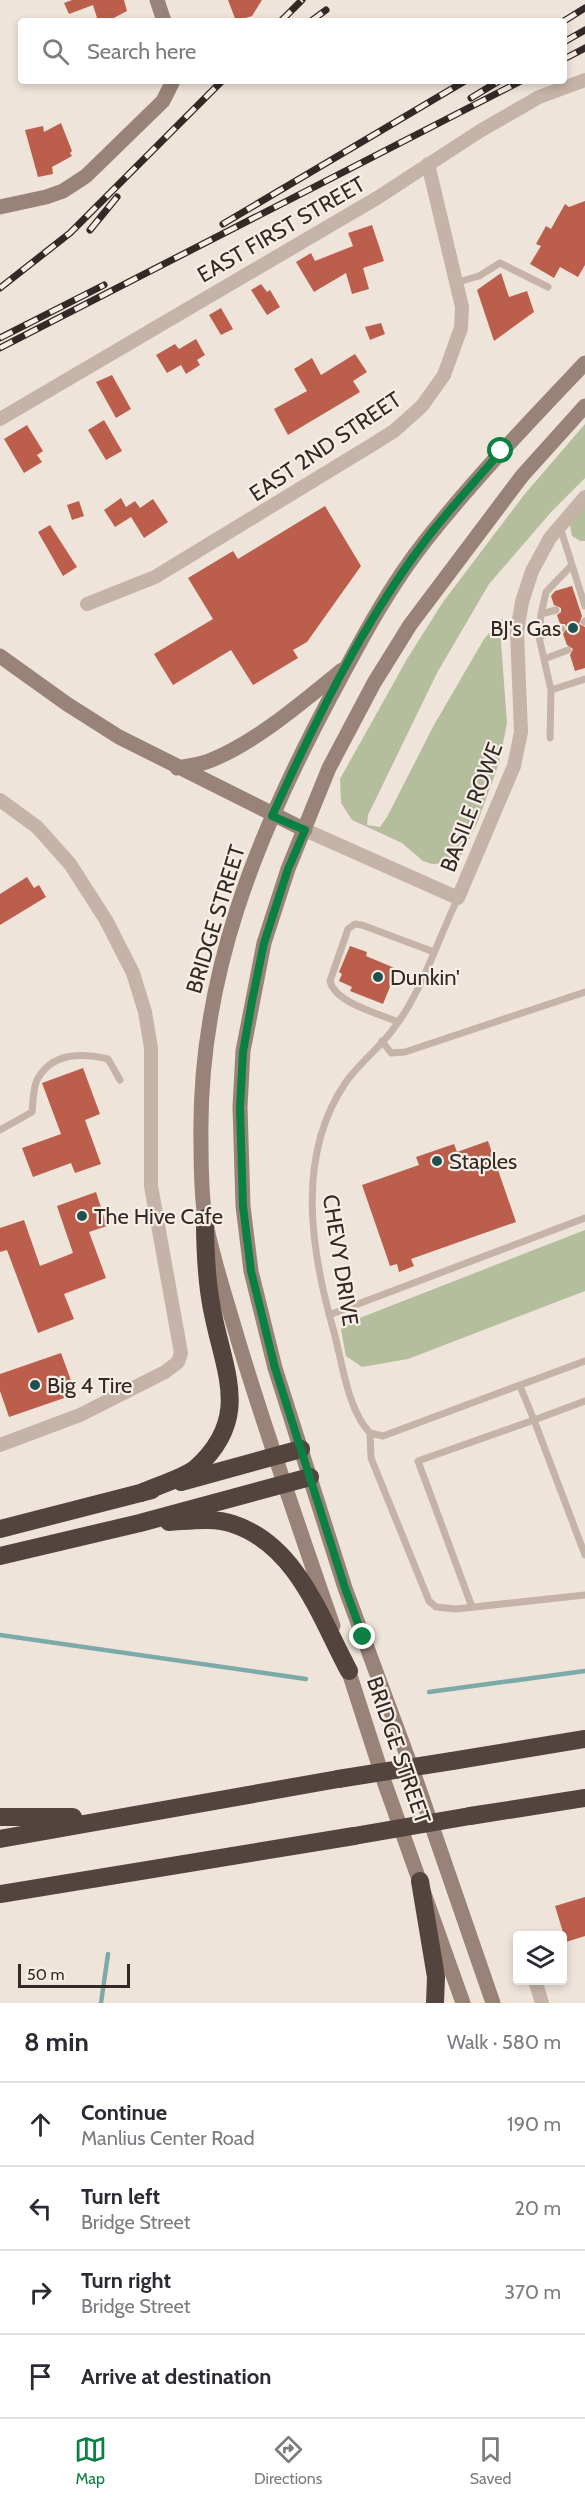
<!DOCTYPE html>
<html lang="en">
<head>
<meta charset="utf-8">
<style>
  body { margin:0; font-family:Cabin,sans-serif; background:#f2f2f3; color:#2b2b33 }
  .controls { position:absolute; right:18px; bottom:18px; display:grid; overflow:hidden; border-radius:6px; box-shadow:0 3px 9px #0003 }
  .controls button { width:54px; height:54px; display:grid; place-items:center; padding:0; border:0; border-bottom:2px solid #e1e1e2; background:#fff; color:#2b2b33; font:30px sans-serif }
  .scale { position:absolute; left:18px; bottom:15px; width:112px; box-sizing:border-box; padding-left:6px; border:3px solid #332a27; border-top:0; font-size:16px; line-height:21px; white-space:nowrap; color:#332a27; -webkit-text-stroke:4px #f7eee6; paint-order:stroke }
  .stop { position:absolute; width:18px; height:18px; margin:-14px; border:4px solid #0b8043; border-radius:50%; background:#fff }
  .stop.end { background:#0b8043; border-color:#fff; box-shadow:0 2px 6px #0008 }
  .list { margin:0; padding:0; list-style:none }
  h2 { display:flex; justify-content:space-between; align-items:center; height:78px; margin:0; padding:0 24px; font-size:26px }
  h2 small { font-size:20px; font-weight:400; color:#7c7c81 }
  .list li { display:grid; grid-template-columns:39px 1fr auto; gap:18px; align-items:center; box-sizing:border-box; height:84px; padding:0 24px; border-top:2px solid #e1e1e2 }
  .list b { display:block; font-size:22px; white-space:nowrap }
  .list p { margin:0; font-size:20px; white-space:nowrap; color:#7c7c81 }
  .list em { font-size:20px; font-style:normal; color:#7c7c81 }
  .icon { flex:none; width:33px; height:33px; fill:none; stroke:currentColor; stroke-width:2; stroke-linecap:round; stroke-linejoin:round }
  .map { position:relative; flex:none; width:585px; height:2003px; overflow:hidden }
  .search { position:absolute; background:#fff; box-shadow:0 3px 9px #0003; left:18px; right:18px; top:18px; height:66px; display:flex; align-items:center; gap:15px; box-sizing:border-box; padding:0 21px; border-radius:6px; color:#7c7c81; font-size:22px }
  .sheet { height:414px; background:#fff }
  nav { display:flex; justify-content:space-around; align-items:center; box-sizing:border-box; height:84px; border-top:2px solid #e1e1e2; background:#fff; font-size:16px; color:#7c7c81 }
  nav a { display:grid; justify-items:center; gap:3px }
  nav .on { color:#0b8043 }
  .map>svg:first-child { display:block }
  .green { fill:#b4bd9c }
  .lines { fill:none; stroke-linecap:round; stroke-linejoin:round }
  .stream { stroke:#7caaa8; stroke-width:4.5 }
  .building { fill:#bb5f4c }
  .lane { stroke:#c6b3a7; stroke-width:7 }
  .street { stroke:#c6b3a7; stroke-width:14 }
  .secondary { stroke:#998379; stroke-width:15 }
  .highway { stroke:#53443f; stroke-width:18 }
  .rail-casing { stroke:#332a27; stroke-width:7 }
  .rail { stroke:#f7eee6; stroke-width:4.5; stroke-dasharray:14; stroke-linecap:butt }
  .highway-bridge { stroke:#53443f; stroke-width:18 }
  .route { stroke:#0b8043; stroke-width:8 }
  .poi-dot { fill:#205151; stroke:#f7eee6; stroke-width:2 }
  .labels { text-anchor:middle; stroke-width:4.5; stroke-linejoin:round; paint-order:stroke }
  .street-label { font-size:22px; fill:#332a27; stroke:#f7eee6 }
  .poi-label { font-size:22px; fill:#332a27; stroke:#f7eee6; text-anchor:start }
</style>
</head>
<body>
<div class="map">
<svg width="585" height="2003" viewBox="0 0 585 2003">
  <rect width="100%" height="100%" fill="#efe4da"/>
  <path class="green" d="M585 424V478L553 510 489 584 437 673 368 815 367 825 380 827 387 817 434 725 484 639 503 618 501 643 507 723 499 763 478 821 462 854 446 863 432 864 423 861 402 843 352 820 341 803 340 779 407 659 443 602 524 495Z
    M585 505V541H580L572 536 569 520Z
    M585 1230V1291L408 1359 362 1367 346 1356 341 1329 352 1321Z"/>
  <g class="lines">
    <path class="stream" d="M0 1635 306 1679
      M429 1692 585 1671
      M101 2003 108 1954"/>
  </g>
  <path class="building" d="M72 0H124L127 11 108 21H98L93 5 69 14 64 3Z
    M228 0H262L252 16 236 21Z
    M61 123 72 151 70 153 72 156 52 167 53 174 38 177 25 130 43 126 44 132Z
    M585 201V265L578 277 560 267 554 278 530 264 541 246 536 244 546 226 551 229 565 204 569 207Z
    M372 225 384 261 363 268 369 289 352 294 346 273 314 292 296 262 311 253 315 261 353 246 348 233Z
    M501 273 509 297 527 291 534 312 494 341 477 290Z
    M261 284 267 292 270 290 280 307 267 315 251 290Z
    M221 308 233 329 221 335 209 315Z
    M381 323 385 334 370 340 365 327Z
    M196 339 205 355 197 360 200 365 186 374 181 365 167 373 156 355 175 344 179 349Z
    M355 354 367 372 353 381 360 392 288 435 274 409 307 391 294 369 312 358 321 375Z
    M112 375 131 409 116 418 96 382Z
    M104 420 122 451 106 460 88 430Z
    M27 425 43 451 37 455 42 462 24 473 4 439Z
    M121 498 126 507 135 501 140 508 153 499 168 522 144 538 131 517 115 527 104 510Z
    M79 501 84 516 72 520 67 505Z
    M325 506 361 566 307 642 293 650 298 658 253 685 231 650 173 685 154 654 213 619 188 578 233 551 238 559Z
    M50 525 77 567 63 576 38 532Z
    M572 586 582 616 579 624 585 627V668L575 671 570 655 573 649 567 645 563 634 567 628 565 624H560L557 615 561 612V608L554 605 551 596 555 591Z
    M27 877 34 888 39 885 46 897 0 925V894Z
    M350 946 367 952 366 956 397 969 383 1004 350 991 352 987 339 981 342 974 339 972Z
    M83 1068 100 1114 85 1120 101 1164 75 1173 71 1163 33 1177 22 1148 61 1134 42 1083Z
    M488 1141 516 1222 411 1259 414 1266 399 1272 397 1264 390 1266 362 1185 419 1165 416 1157 454 1144 457 1152Z
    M96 1192 107 1226 89 1232 106 1278 64 1294 74 1319 38 1333 7 1250 0 1252V1228L24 1220 40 1266 73 1253 57 1206Z
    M61 1353 76 1394 9 1417 0 1391V1374Z
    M585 1897V1936L566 1942 555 1906Z"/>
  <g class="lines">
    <path class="lane" d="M455 283 479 276 500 263 548 287
      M560 527 585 606
      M541 614 556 610
      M584 622 585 621
      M539 637 562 629
      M544 659 568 650
      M551 690 585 679
      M550 738 551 690 539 637 541 614 546 592 572 565
      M458 898C437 941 423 990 394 1028 380 1048 359 1063 346 1082 295 1156 311 1252 334 1332 342 1362 348 1411 370 1433L383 1436 585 1361
      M398 1022C378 1013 335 1003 330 981L348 929 355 924 362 925 434 952
      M382 1041 391 1053 405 1052 585 992
      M0 1130 32 1112C33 1103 33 1088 37 1080 52 1052 81 1053 108 1059L120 1080
      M329 1315 585 1218
      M520 1386 534 1420 585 1401
      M370 1433 371 1458 429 1601 436 1607 456 1609 585 1595
      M472 1607 418 1461 534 1420 585 1555"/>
    <path class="street" d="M0 419 377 198 480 131 539 97 585 80
      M87 604 155 577 375 443 394 431 422 406 444 375 461 328 462 307 428 164
      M0 800 37 827 70 864 106 920 133 973 145 1012 151 1048V1186L181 1353 178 1362 165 1372 80 1415 0 1445
      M305 830 458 898 514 766 521 732 517 632 522 602 532 571 550 538 585 497
      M535 1980 542 2003"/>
    <path class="secondary" d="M157 0 164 21
      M0 207 46 197 63 191 86 176 163 101 173 81
      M0 656 67 704 119 737 305 830
      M177 768C187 766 199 765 209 761 254 744 304 701 342 670
      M333 1626C300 1531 267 1436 238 1340 227 1301 212 1258 205 1218 201 1193 201 1166 201 1141 198 978 256 837 331 696 360 642 388 588 426 540 475 478 530 421 585 363
      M345 1660 385 1784 463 2003
      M493 2003 415 1777 345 1588 275 1368 251 1271 243 1206 240 1107 243 1051 264 943 288 869 329 768 374 683 410 625 522 476 585 406"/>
    <path class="highway" d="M181 1482 301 1449
      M141 1493C156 1486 184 1478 196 1468 251 1418 225 1374 213 1314 206 1282 205 1251 205 1218
      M169 1522C189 1521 213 1517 233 1524 297 1545 320 1617 349 1671
      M0 1529 152 1490
      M0 1556 140 1523 310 1477
      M452 1761 585 1739
      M470 1816 585 1798
      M0 1817H73
      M0 1839 338 1779
      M420 1881 436 1977 435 2003
      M0 1894 354 1836"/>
    <defs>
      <path id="rail" d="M281 21 302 0
        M311 21 326 10
        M564 21 585 8
        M564 42 585 30
        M564 59 585 48
        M471 98 499 81
        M223 224 465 81
        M90 230 117 197
        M0 288 70 233 222 81
        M0 338 104 285
        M0 348 521 81"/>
    </defs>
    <use href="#rail" class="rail-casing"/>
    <use href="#rail" class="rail"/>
    <path class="highway-bridge" d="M338 1779 452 1761
      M354 1836 470 1816"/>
  </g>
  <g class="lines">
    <path class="route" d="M363 1637 345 1588 275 1368 251 1271 243 1206 240 1107 243 1052 252 1001 264 943 288 869 305 830 272 816C315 722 362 624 425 541 448 510 476 481 501 451"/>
  </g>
  <g class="poi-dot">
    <circle cx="573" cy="628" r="6"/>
    <circle cx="378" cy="977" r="6"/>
    <circle cx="437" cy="1161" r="6"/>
    <circle cx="82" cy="1216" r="6"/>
    <circle cx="35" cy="1385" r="6"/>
  </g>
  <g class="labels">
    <g class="street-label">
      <text transform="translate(281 229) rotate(-30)" y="8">EAST FIRST STREET</text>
      <text transform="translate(325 446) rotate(-34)" y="8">EAST 2ND STREET</text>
      <text transform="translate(471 807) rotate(-69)" y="8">BASILE ROWE</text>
      <text transform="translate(215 919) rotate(-73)" y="8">BRIDGE STREET</text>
      <text transform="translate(341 1260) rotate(81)" y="8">CHEVY DRIVE</text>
      <text transform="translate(399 1750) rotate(71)" y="8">BRIDGE STREET</text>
    </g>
    <g class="poi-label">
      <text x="561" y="636" text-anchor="end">BJ's Gas</text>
      <text x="390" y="985">Dunkin'</text>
      <text x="449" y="1169">Staples</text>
      <text x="94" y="1224">The Hive Cafe</text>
      <text x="47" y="1393">Big 4 Tire</text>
    </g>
  </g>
</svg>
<div class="controls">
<button><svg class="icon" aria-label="layers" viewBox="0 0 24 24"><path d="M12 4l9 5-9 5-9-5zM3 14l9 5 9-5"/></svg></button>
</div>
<div class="scale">50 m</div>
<div class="stop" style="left:501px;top:451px"></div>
<div class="stop end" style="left:363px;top:1637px"></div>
<div class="search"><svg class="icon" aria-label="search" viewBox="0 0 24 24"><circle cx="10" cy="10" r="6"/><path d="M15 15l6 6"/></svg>Search here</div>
</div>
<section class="sheet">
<h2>8 min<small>Walk · 580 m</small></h2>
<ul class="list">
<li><svg class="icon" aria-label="ahead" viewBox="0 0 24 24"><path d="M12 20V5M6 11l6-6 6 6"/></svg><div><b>Continue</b><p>Manlius Center Road</p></div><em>190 m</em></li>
<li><svg class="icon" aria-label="left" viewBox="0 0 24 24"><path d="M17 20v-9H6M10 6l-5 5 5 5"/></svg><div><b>Turn left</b><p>Bridge Street</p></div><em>20 m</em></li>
<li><svg class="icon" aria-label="right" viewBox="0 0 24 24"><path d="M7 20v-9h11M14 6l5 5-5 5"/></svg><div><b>Turn right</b><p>Bridge Street</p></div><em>370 m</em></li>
<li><svg class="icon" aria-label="arrive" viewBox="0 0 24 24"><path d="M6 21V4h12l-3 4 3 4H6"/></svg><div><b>Arrive at destination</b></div></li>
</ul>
</section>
<nav>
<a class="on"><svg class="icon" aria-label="map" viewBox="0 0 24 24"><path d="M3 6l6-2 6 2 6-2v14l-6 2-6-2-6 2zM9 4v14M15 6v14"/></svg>Map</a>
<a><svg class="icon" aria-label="directions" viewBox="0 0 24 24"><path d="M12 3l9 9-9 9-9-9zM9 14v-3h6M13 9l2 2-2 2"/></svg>Directions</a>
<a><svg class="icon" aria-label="saved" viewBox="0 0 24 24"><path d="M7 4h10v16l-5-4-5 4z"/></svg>Saved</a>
</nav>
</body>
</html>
